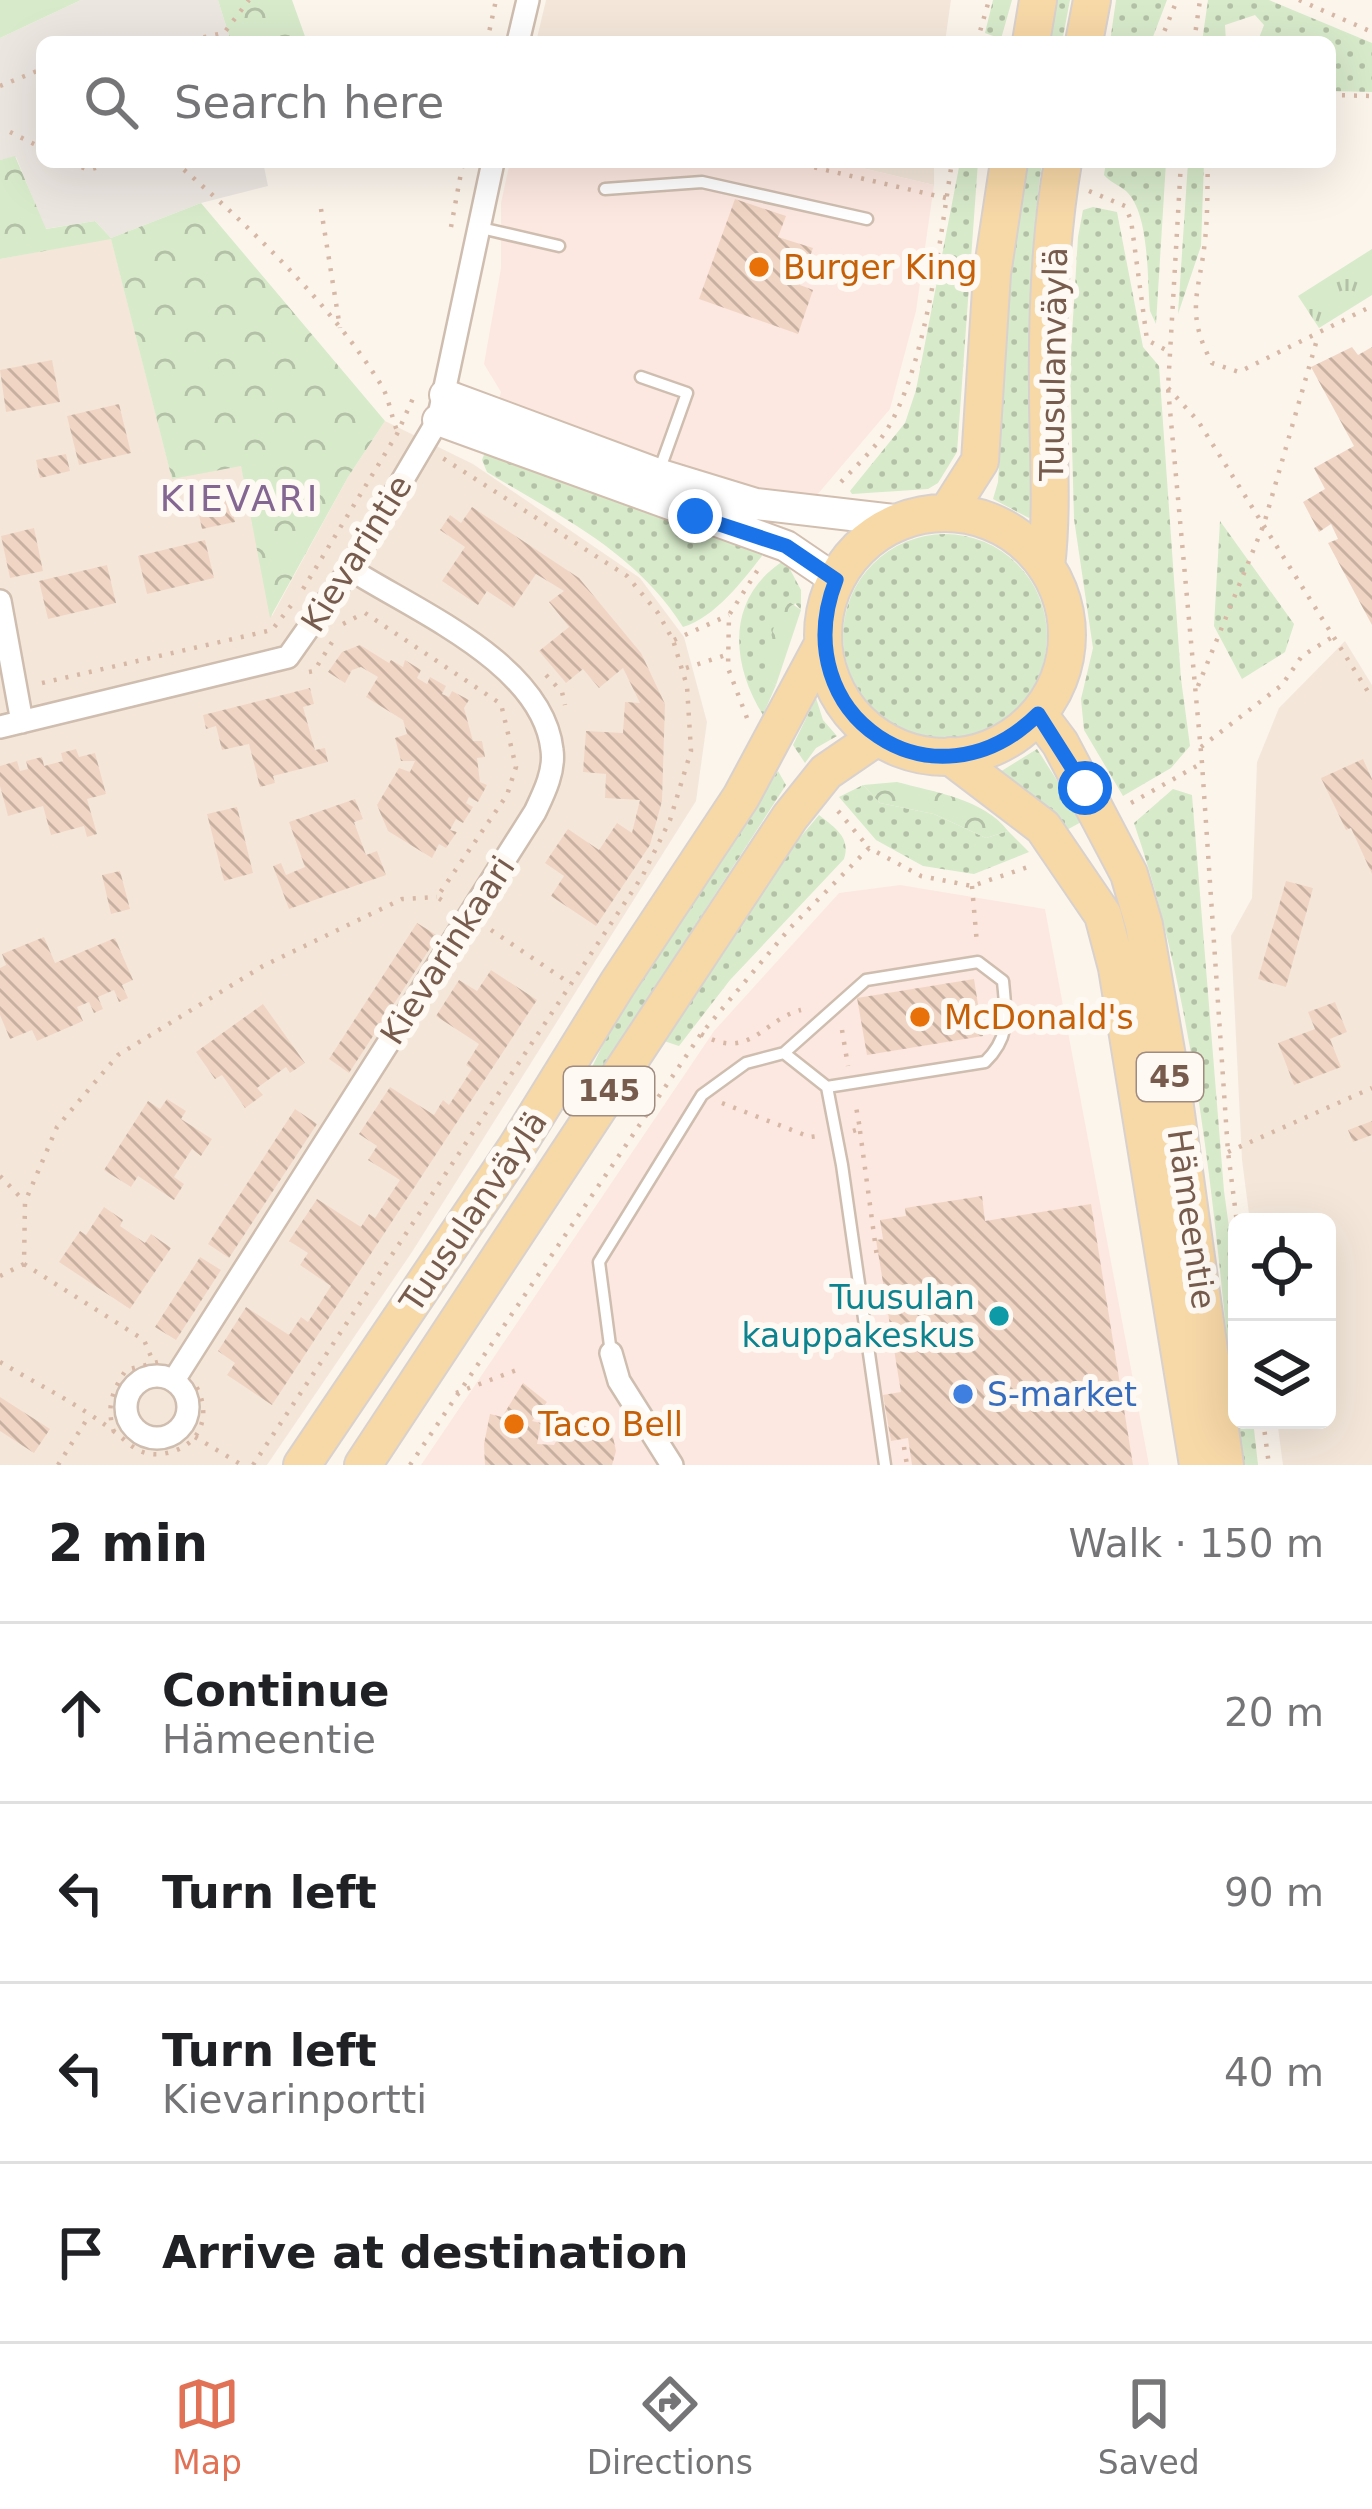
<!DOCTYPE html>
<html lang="en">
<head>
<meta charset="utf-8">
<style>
  body { margin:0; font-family:"DejaVu Sans",sans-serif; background:#f6f6f6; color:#202124 }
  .controls { position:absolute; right:36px; bottom:36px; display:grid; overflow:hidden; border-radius:18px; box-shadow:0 12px 48px #0002 }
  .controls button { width:108px; height:108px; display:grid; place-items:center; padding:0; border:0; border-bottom:3px solid #e0e0e0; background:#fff; color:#202124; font:60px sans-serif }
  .stop { position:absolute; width:36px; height:36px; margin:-27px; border:9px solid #1a73e8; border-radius:50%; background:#fff }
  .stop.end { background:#1a73e8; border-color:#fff; box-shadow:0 3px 12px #0008 }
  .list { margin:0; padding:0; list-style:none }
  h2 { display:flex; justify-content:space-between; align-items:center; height:156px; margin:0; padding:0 48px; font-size:51px }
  h2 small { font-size:39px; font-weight:400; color:#757577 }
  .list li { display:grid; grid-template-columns:78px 1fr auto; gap:36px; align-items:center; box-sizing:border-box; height:180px; padding:0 48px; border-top:3px solid #e0e0e0 }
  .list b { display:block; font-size:45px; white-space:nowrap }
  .list p { margin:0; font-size:39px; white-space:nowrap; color:#757577 }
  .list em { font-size:39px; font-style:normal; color:#757577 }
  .icon { flex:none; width:66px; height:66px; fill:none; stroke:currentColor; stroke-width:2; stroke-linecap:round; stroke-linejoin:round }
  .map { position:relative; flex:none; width:1372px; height:1465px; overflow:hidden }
  .search { position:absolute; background:#fff; box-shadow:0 12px 48px #0002; left:36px; right:36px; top:36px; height:132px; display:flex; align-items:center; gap:30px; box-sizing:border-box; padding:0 42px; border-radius:18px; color:#757577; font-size:45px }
  .sheet { height:876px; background:#fff }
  nav { display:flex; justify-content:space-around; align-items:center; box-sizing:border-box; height:168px; border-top:3px solid #e0e0e0; background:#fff; font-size:33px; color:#757577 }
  nav a { display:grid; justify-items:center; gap:6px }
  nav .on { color:#e17256 }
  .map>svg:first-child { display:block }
  .residential { fill:#f4e7da }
  .commercial { fill:#fce8e0 }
  .industrial { fill:#ece6e1 }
  .grass { fill:url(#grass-dots) }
  .forest { fill:url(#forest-crowns) }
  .park { fill:url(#park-tufts) }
  .pitch { fill:#d7eaca }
  .building { fill:url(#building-back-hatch) }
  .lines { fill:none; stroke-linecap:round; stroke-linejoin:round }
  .lane-casing { stroke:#cfbeb0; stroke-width:15 }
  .street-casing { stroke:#cfbeb0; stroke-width:26 }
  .secondary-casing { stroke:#d1beaf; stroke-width:34 }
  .primary-casing { stroke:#d9d1cd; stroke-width:40 }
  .path { stroke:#d7b8a6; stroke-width:4.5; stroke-dasharray:3 9; stroke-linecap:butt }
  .lane { stroke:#fff; stroke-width:10 }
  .street { stroke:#fff; stroke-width:21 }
  .secondary { stroke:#fff; stroke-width:30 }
  .primary { stroke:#f7d8a7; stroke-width:36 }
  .route { stroke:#1a73e8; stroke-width:15 }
  .food-dot { fill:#e8710a; stroke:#fef9f2; stroke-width:4.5 }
  .culture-dot { fill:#0f9aa8; stroke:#fef9f2; stroke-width:4.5 }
  .shop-dot { fill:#3f7fe0; stroke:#fef9f2; stroke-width:4.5 }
  .labels { text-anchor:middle; stroke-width:12; stroke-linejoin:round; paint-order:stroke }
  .shield { fill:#fef9f2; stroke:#a08b7f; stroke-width:3 }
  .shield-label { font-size:30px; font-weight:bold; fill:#775c4e }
  .food-label { font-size:33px; fill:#c56008; stroke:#fef9f2; text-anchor:start }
  .street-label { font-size:33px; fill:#775c4e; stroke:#fef9f2 }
  .culture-label { font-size:33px; fill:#0d838f; stroke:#fef9f2; text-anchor:end }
  .shop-label { font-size:33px; fill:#366cbe; stroke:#fef9f2; text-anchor:start }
  .neighbourhood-label { font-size:36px; letter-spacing:3px; fill:#836692; stroke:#fef9f2 }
</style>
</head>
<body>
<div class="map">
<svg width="1372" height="1465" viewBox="0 0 1372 1465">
  <defs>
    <pattern id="grass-dots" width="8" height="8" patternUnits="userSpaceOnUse" patternTransform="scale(3)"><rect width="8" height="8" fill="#d7eaca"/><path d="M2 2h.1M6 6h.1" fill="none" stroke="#b3c1a6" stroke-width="1.8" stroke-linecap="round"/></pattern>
    <pattern id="forest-crowns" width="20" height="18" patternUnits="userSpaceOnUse" patternTransform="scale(3)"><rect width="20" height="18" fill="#d7eaca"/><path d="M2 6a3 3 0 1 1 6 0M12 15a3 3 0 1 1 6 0" fill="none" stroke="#b3c1a6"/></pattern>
    <pattern id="park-tufts" width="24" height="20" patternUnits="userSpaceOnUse" patternTransform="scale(3)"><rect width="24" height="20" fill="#d7eaca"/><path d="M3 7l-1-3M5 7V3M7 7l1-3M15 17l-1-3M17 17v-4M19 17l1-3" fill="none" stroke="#b3c1a6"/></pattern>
    <pattern id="building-back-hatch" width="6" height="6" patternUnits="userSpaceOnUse" patternTransform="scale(3)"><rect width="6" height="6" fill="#f1d5c4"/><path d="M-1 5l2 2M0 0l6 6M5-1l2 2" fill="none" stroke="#c8b0a1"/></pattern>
  </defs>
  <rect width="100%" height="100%" fill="#fcf5ec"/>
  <path class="residential" d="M546 0H951L945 42H536Z
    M837 162H934V185Z
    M111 238 172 478 241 465 272 616 348 477 385 421 473 464 640 578 684 637 707 722 696 801 412 1252 267 1465H0V259Z
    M1345 641 1372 685V1465H1283L1277 1420H1327V1222H1250L1242 1160 1231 936 1252 898 1257 762 1279 708Z"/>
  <path class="commercial" d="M510 162H837L934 185 916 311 890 409 817 495 707 480 497 405 501 392 484 364 501 268V203Z
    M900 885 1045 909 1149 1465H421L714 1031 839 893Z"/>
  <path class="industrial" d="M81 0H218L231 42H42V162H263L268 186 201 203 111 238 95 221 45 229 16 157 0 160V38Z"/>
  <path class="grass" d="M993 0H1012L1001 39 985 33Z
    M1054 0H1070L1062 42H1046Z
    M1116 0H1167L1151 42H1110Z
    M1208 0H1269L1372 43V92L1330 91V42H1252L1259 38 1264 25 1255 15 1225 25 1226 42H1202Z
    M960 162H978L957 452 938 483 928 489 852 494 850 491 905 423 916 390Z
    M1026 162H1042C1026 278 1027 397 1033 514L1029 518 993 499 998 482 1010 281Z
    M1106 162H1166L1156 324 1150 311C1147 280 1150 213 1126 191 1119 185 1111 183 1104 175Z
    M1188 162H1204L1201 246 1178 314Z
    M1093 207 1117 212 1143 347 1159 366 1181 679 1190 746 1171 768 1123 796 1084 730 1081 699 1093 648 1074 519 1070 367 1078 237 1083 210Z
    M485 452 765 552C745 578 715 618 683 627 636 552 561 517 487 472L482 460Z
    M1220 521 1294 624 1285 652 1242 679 1214 626Z
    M843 636a102 102 0 1 1 204 0a102 102 0 1 1-204 0Z
    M785 560 801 590V610L795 603 766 678 776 685 763 715C730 663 726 596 785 560Z
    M816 698 823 720 837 736 816 748 805 763 793 745Z
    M1037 749 1083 821 1063 832 995 775Z
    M778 771 786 785 581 1101 577 1098 611 1028Z
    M863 785 880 803 934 814 986 838 1008 831 1029 852 974 874 923 866 876 840 839 797Z
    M1173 789 1192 795 1224 1191 1237 1285V1420H1253L1258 1465H1239C1218 1254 1203 1025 1134 823Z
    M819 815C835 828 851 837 844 859L730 980 679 1046 664 1041 798 840Z"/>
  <path class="forest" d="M218 0H292L307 42H231Z
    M15 156 46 229 95 221 111 238 201 203 385 421 348 477 270 618 241 466 172 479 111 239 0 259V160Z
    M788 601 801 610 776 685 765 678C766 654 772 619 788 601Z
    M897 782C934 792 984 799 1008 831L986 838 934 814 880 803 863 785Z"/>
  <path class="park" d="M1372 249V295L1319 328 1298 296Z"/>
  <path class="pitch" d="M0 0H81L0 38Z"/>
  <path class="building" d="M735 199 786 216 778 237 813 248 800 285 813 290 798 334 699 299Z
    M1352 347 1358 355 1372 347V625L1328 543 1338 539 1331 524 1319 532 1303 502 1325 489 1314 468 1354 446 1311 367Z
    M52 360 60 402 6 412 0 370Z
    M119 404 131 453 79 465 67 416Z
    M66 454 70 471 40 478 36 460Z
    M226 480 235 522 202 529 193 487Z
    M472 507 579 578 641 653 665 704 662 801 650 845 596 926 551 896 564 876 545 863 568 829 599 850 617 823 632 833 640 800 605 798 606 774 583 772 586 731 623 733 625 702 640 703 623 668 599 688 583 669 566 683 539 651 569 627 549 602 564 591 536 574 513 608 487 591 478 605 442 581 465 547 440 530 450 515 461 523Z
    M34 528 43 571 10 578 1 536Z
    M205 540 214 578 147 594 138 556Z
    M107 565 116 603 48 619 39 581Z
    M360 645 389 663 391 660 403 667 405 660 421 670 417 678 427 684 430 677 446 686 442 694 449 697 452 691 469 700 464 708 473 741H482L485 757 477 758 480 782 487 785 478 802 469 797 466 803 473 807 463 823 456 819 450 830 457 832 446 848 439 844 432 858 388 831 377 805 399 768 410 772 415 761H401L395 738 407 734 403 720 366 697 378 677 361 667 352 670 345 683 328 672 342 652Z
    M310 688 314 704 303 707 315 750 325 748 328 762 273 776 275 783 260 787 249 744 222 750 216 726 206 729 203 715Z
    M76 749 79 757 95 753 106 794 87 799 97 834 87 837 84 826 51 835 43 806 8 816 0 786V766L17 761 20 771 28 769 26 761 42 757 44 766 63 761 61 753Z
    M1363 759 1372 779V874L1351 828 1346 830 1321 778Z
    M355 799 363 819 354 822 366 855 377 851 386 875 289 909 273 866 281 863 286 875 305 867 289 822Z
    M237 807 253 873 224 881 207 814Z
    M120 871 130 909 111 914 102 875Z
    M1286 881 1313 888 1286 987 1258 979Z
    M417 923 438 936 349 1073 329 1059Z
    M44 937 55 963 115 938 133 980 122 985 128 998 119 1002 114 990 98 997 103 1009 94 1013 89 1002 77 1007 83 1021 37 1041 32 1030 10 1039 0 1015V968L6 965 2 954Z
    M491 970 537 1000 272 1405 227 1375 235 1363 218 1351 246 1307 289 1335 301 1317 308 1322 331 1286 300 1265 308 1253 289 1241 317 1199 361 1227 369 1214 375 1218 400 1180 368 1160 377 1146 359 1134 390 1087 434 1115 443 1100 449 1105 472 1069 466 1065 479 1044 436 1016 459 980 477 991Z
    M974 979 983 1036 867 1055 857 998Z
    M1335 1002 1347 1032 1330 1039 1341 1067 1294 1085 1278 1043 1315 1029 1308 1012Z
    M263 1004 305 1063 290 1073 286 1067 257 1088 263 1095 245 1108 222 1075 215 1079 196 1052Z
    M167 1099 186 1111 181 1119 212 1139 201 1156 192 1149 174 1177 184 1184 174 1200 138 1176 131 1187 104 1170 148 1101 160 1109Z
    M295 1109 317 1124 229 1258 208 1244Z
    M1372 1121V1135L1353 1142 1348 1130Z
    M982 1196 985 1221 1091 1204 1133 1465H912L908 1438 891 1441 883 1395 901 1392 876 1240 883 1239 880 1220 906 1216 905 1208Z
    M104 1207 123 1220 120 1226 145 1243 151 1234 171 1248 130 1309 59 1262 80 1231 86 1235Z
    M200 1257 221 1270 176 1340 155 1327Z
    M523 1383 547 1402 532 1421 541 1423 537 1444 554 1445 564 1427 582 1418 593 1419 606 1425 613 1437 616 1451 612 1465H485L484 1444 490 1414 502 1417Z
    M0 1397 50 1429 34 1453 0 1431Z"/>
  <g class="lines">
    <defs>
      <path id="lane" d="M605 189 702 182 867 219
        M481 228 559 246
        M641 377 687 393 658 474
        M784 1053 866 980 978 962 1003 981C1006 1015 1011 1037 985 1062L827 1087
        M611 1353 599 1262 702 1095 746 1063 784 1053 827 1087 842 1165 885 1465"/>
      <path id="street" d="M518 42 528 0
        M0 601 22 722
        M0 727 288 657 350 569 438 420 493 162
        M611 1353 619 1381 672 1465
        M126 1407a31 31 0 1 1 62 0a31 31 0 1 1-62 0Z
        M174 1380 535 812C544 793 555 771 552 750 543 664 416 611 350 569"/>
      <path id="secondary" d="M445 395 658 474 756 504 902 521
        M438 420 786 546 836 580"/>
      <path id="primary" d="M1031 42 1038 0
        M1084 42 1092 0
        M947 513 980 461 992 274 1009 162
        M823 635a122 122 0 1 1 244 0a122 122 0 1 1-244 0Z
        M1046 567C1053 508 1048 451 1048 392 1047 315 1050 237 1063 162
        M1038 714 1060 743 1129 874 1144 925 1172 1085 1225 1465
        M950 756 1043 827 1103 915 1117 968 1198 1465
        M302 1465 516 1148 618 983 741 797 823 644
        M363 1465 790 817 826 772 877 737"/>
    </defs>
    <use href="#lane" class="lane-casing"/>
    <use href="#street" class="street-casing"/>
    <use href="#secondary" class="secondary-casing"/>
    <use href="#primary" class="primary-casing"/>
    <path class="path" d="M1299 0 1372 32
      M180 42 224 33 249 0
      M487 42 496 0
      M977 42 989 0
      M1160 42 1177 0
      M1194 42 1200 0
      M0 86 42 69
      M1330 95 1372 96
      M10 132 42 148
      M71 162 88 170 117 162
      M175 162C248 225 328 301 380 383 390 398 391 419 399 435
      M791 162 946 198
      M1181 162 1168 388 1202 763 1228 1152 1237 1223
      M1208 162C1207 188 1208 214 1205 240 1200 292 1184 311 1212 363L1239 372 1372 306
      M1089 191 1125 206 1131 220 1147 340 1168 351
      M321 209 340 328
      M451 227 463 162
      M1168 388 1198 421 1372 698
      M841 482C860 462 882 442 894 417 928 349 940 238 952 162
      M303 589 397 434 414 396
      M365 613 501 704 516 767 507 795 437 897 446 903
      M343 624 364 613
      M674 640 729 615
      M686 668 726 655
      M309 672 314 671 334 639
      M546 675 562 692 565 705
      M42 683 272 630 293 603
      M1198 686 1264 524 1318 336
      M747 718 728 668 729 615 759 568
      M1201 747 1282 685 1302 656 1334 636
      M1131 803 1202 763
      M838 811 869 848
      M972 886 977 944
      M491 930 571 984
      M842 1030 848 1066
      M701 1034C750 1062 762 1020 801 1010
      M722 1103 810 1137 818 1136
      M853 1131 860 1129 855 1101
      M860 1131 877 1257
      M1228 1152 1372 1088
      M0 1176 25 1202
      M24 1264 144 1340 152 1359
      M0 1276 24 1264 25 1202 57 1127 118 1055 263 966 402 899 437 897
      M0 1362C37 1384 78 1404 112 1430 126 1440 134 1452 151 1454 165 1456 185 1449 194 1438 207 1422 205 1402 196 1386
      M456 1393 522 1368
      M1263 1420 1269 1465
      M114 1432C106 1407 112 1391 126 1370L158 1362
      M195 1437 242 1465
      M904 1447 907 1465
      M58 1465 89 1416
      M253 1465 643 875 670 820 691 751 687 686 673 640 658 613 627 576 441 457
      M410 1465 701 1034 790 928 869 848 921 876 972 886 1031 866"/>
    <use href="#lane" class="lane"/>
    <use href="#street" class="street"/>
    <use href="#secondary" class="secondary"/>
    <use href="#primary" class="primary"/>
  </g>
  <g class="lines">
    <path class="route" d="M695 516 786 546 836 580C783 716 935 817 1038 714L1085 788"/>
  </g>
  <g class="food-dot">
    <circle cx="759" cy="267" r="12"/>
    <circle cx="920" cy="1017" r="12"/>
    <circle cx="514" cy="1424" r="12"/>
  </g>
  <circle class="culture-dot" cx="999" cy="1316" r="12"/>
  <circle class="shop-dot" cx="963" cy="1394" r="12"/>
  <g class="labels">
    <g class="shield">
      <rect x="1137" y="1053" width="66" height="48" rx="9"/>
      <rect x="564" y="1067" width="90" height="48" rx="9"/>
    </g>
    <g class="shield-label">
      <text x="1170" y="1087">45</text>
      <text x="609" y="1101">145</text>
    </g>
    <g class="food-label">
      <text x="783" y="279">Burger King</text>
      <text x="944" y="1029">McDonald's</text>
      <text x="538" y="1436">Taco Bell</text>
    </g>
    <g class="street-label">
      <text transform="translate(1053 364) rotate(-89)" y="12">Tuusulanväylä</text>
      <text transform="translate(356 553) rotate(-58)" y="12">Kievarintie</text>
      <text transform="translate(447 950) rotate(-57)" y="12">Kievarinkaari</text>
      <text transform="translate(473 1211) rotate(-56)" y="12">Tuusulanväylä</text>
      <text transform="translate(1192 1219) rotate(82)" y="12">Hämeentie</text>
    </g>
    <g class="culture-label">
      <text x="975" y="1309">Tuusulan<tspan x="975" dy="38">kauppakeskus</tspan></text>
    </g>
    <g class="shop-label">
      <text x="987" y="1406">S-market</text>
    </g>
    <g class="neighbourhood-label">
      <text x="240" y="511">KIEVARI</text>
    </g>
  </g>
</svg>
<div class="controls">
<button><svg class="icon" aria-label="locate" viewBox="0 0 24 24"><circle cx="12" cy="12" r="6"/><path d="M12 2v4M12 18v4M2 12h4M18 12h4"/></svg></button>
<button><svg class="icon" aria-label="layers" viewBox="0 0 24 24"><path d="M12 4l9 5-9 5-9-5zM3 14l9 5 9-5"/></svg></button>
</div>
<div class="stop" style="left:1085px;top:788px"></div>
<div class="stop end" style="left:695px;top:516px"></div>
<div class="search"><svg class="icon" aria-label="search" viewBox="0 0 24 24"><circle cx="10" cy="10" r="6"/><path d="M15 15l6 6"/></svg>Search here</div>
</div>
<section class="sheet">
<h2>2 min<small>Walk · 150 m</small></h2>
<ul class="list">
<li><svg class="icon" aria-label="ahead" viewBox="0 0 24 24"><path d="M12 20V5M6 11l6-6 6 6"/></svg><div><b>Continue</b><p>Hämeentie</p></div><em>20 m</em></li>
<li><svg class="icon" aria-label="left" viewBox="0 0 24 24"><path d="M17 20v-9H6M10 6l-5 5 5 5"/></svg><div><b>Turn left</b></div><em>90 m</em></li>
<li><svg class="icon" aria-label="left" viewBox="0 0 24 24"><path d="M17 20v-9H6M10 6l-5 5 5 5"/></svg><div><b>Turn left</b><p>Kievarinportti</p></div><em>40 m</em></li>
<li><svg class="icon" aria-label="arrive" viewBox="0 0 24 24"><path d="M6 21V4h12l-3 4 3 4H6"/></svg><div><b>Arrive at destination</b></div></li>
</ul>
</section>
<nav>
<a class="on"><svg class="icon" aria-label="map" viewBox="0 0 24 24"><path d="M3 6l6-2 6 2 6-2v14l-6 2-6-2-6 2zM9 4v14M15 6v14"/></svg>Map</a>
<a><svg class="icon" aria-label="directions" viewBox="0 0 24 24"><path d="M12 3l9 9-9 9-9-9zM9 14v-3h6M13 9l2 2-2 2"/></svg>Directions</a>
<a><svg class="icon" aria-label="saved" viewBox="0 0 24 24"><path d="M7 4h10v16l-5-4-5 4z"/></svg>Saved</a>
</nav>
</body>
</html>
